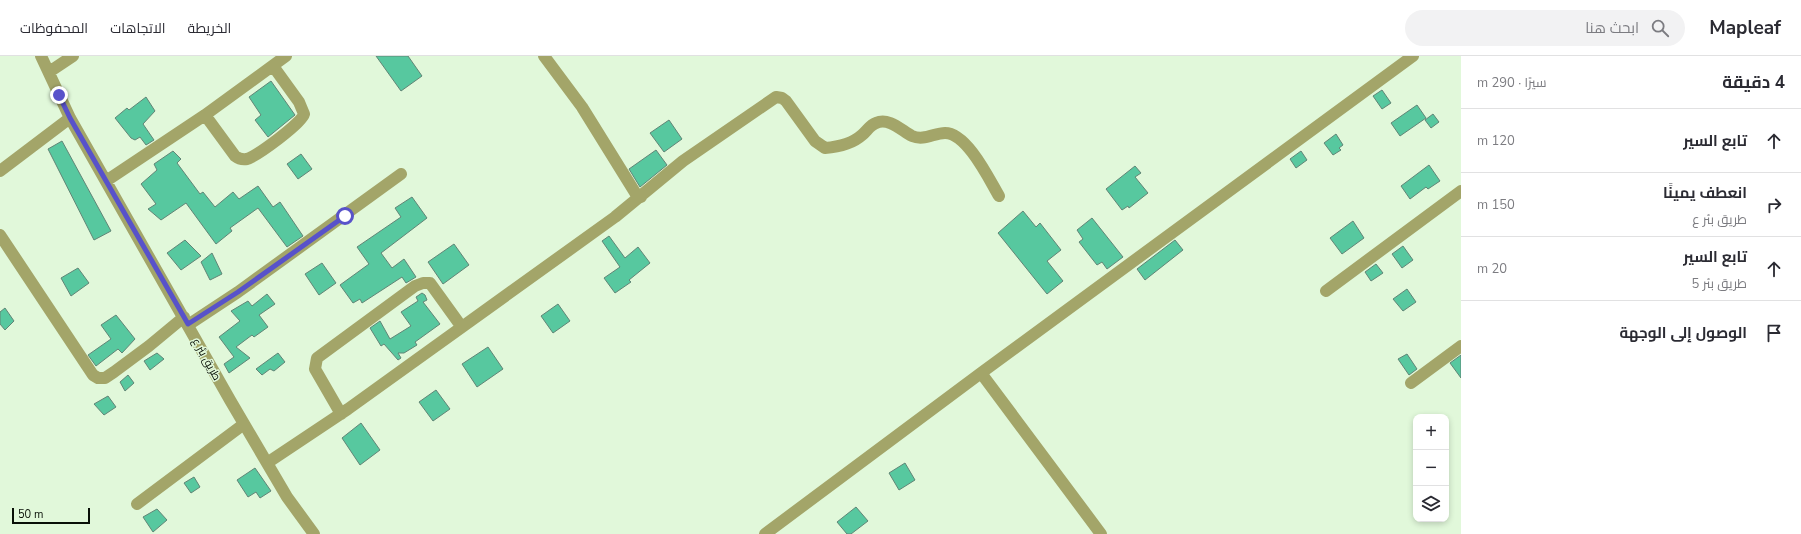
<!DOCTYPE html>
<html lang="ar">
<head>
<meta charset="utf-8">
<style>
  body { margin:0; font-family:"Nunito Sans",Cairo,sans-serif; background:#f2f2f3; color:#2b2b33; direction:rtl }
  .controls { position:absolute; right:12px; bottom:12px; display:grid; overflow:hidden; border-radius:8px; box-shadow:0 2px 6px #0003 }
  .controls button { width:36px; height:36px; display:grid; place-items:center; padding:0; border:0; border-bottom:1px solid #e1e1e2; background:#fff; color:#2b2b33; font:20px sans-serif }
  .scale { position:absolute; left:12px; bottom:10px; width:78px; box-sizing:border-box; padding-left:4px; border:2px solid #091007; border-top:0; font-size:11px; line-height:14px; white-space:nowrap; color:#091007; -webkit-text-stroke:3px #e1f8da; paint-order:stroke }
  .stop { position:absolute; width:12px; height:12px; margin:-9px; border:3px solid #5852ca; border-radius:50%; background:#fff }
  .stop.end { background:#5852ca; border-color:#fff; box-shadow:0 1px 4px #0008 }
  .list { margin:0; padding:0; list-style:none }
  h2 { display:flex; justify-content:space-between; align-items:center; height:52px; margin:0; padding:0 16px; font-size:17px }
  h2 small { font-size:13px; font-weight:400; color:#7c7c81 }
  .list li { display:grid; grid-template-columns:26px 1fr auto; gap:12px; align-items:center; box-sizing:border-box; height:64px; padding:0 16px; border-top:1px solid #e1e1e2 }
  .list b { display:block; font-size:15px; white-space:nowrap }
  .list p { margin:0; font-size:13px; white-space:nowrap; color:#7c7c81 }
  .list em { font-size:13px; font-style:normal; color:#7c7c81 }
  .icon { flex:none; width:22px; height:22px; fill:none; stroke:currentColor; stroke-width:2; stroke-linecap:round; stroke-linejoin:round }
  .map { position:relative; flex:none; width:1461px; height:478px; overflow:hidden; direction:ltr }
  header { display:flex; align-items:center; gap:24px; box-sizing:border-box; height:56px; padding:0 20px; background:#fff; border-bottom:1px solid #e1e1e2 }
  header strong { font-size:19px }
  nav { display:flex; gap:22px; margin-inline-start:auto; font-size:14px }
  .search { width:280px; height:36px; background:#f2f2f3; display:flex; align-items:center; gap:10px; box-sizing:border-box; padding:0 14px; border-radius:22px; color:#7c7c81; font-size:15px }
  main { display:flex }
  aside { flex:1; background:#fff }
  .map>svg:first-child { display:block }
  .building { fill:#57c89f; stroke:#618576 }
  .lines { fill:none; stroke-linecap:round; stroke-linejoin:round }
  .minor { stroke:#a3a569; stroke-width:12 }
  .route { stroke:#5852ca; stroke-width:5 }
  .labels { text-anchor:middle; stroke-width:3; stroke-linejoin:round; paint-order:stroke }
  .street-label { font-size:11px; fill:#091007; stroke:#e1f8da }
</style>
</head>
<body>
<header>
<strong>Mapleaf</strong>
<div class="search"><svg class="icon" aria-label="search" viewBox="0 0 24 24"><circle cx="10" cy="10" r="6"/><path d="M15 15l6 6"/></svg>ابحث هنا</div>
<nav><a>الخريطة</a><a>الاتجاهات</a><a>المحفوظات</a></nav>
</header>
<main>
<aside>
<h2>4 دقيقة<small>سيرًا · 290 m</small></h2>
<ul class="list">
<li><svg class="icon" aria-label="ahead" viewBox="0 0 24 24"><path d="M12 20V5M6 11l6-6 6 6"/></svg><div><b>تابع السير</b></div><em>120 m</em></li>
<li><svg class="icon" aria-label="right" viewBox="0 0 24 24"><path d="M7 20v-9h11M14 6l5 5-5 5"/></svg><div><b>انعطف يمينًا</b><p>طريق بئر ع</p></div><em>150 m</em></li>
<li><svg class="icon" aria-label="ahead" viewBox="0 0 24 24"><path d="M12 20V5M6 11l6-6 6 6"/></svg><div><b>تابع السير</b><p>طريق بئر 5</p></div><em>20 m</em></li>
<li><svg class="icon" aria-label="arrive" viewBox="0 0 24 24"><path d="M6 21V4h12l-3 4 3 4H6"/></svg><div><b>الوصول إلى الوجهة</b></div></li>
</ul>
</aside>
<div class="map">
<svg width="1461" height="478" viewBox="0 0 1461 478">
  <rect width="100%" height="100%" fill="#e1f8da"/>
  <path class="building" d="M376 0H408L422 20 401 35Z
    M271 25 295 59 268 81 255 64 261 59 249 41Z
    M1382 34 1391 47 1382 53 1373 40Z
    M146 41 155 55 143 68 154 84 146 89 140 81 135 84 131 82 115 62 127 52 129 54Z
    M1417 49 1426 62 1400 80 1391 67Z
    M1433 58 1439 66 1431 72 1425 64Z
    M669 64 682 83 664 96 650 77Z
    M1336 78 1343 89 1339 92 1341 94 1333 99 1324 87Z
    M62 85 111 175 94 184 48 93Z
    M656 94 667 109 640 131 629 113Z
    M173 95 181 103 177 107 200 138 203 136 215 151 233 136 239 143 258 130 273 151 280 146 303 180 287 191 258 152 230 172 232 175 216 188 186 147 161 164 148 153 156 148 141 128 157 114 154 108Z
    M1301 95 1307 104 1296 112 1290 103Z
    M301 98 312 113 298 123 287 108Z
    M1429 109 1440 125 1428 133 1426 131 1410 143 1401 130Z
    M1135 110 1141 117 1135 121 1148 137 1129 152 1128 150 1122 154 1106 133Z
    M412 141 427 162 381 197 392 212 404 203 416 221 406 227 402 221 362 247 360 243 353 247 340 229 369 208 357 191 401 161 395 152Z
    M1023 155 1036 171 1040 167 1061 194 1047 205 1063 225 1047 238 998 177Z
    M1092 162 1123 201 1107 213 1102 206 1097 209 1079 186 1083 183 1077 174Z
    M1353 165 1364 182 1342 198 1330 182Z
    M609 180 625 202 638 191 650 207 629 224 631 226 615 237 604 222 620 211 602 185Z
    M185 184 201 200 181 214 167 197Z
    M1175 184 1183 194 1145 224 1137 213Z
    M454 188 469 209 443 228 428 206Z
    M1403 190 1413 204 1402 212 1392 198Z
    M212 197 222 218 210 224 201 206Z
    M322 207 336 227 319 239 305 218Z
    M1376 208 1383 217 1371 225 1365 216Z
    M78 212 89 227 71 240 61 222Z
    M1407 233 1416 246 1403 255 1393 243Z
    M422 237 425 239 427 244 423 246 440 268 415 286 417 289 404 297H398L401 302 398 304 384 288 381 290 370 272 380 265 390 283 411 270 401 256 418 245 416 241Z
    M267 238 275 248 259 259 268 271 254 281 252 279 236 291 250 302 229 317 224 308 234 301 219 281 240 265 231 255 248 245 252 250Z
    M558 248 570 265 553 277 541 260Z
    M5 252 14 265 5 274 0 268V256Z
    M116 259 135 283 122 297 118 293 96 310 88 299 111 283 101 269Z
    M488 291 503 313 477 331 462 308Z
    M157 297 164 303 150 314 144 305Z
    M278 297 285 306 274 315 270 313 262 319 256 313Z
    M1407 298 1417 313 1409 319 1398 303Z
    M1461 299V322L1450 307Z
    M128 319 134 327 125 335 120 326Z
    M436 334 450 353 433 365 419 346Z
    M108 340 116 351 104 359 94 348Z
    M361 367 380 394 360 409 342 382Z
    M905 407 915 424 899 434 889 417Z
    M255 412 271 435 260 442 256 436 248 441 237 424Z
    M194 421 200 431 191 437 184 427Z
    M856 451 868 465 851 478H847L837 466Z
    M157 453 167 464 153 476 143 461Z"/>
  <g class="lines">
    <path class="minor" d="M41 0 70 62 230 344 287 441 314 478
      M544 0 582 51 636 138 641 141
      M49 16 73 0
      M205 59 235 100C239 103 242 104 247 103 257 100 302 67 304 58L299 46 273 10
      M0 115 70 62
      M106 125 205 59 286 0
      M0 179 93 319 98 322H105L114 316 149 290 184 261
      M1326 235 1461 135
      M188 269 238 236 401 118
      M981 317 1101 478
      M1411 327 1461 290
      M341 358 315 313 317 302 415 230 423 227H430L461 270
      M267 407 348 353 615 161 683 105 776 41 782 42 786 45 815 85 825 92C838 91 852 88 862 79 867 75 870 69 876 67 889 61 902 75 912 80 924 85 934 77 945 77 967 77 989 123 999 140
      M137 448 244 368
      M765 478 981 317 1413 0"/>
  </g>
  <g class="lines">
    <path class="route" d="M59 39 70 62 188 268 238 236 345 160"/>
  </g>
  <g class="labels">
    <g class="street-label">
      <text transform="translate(207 303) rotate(61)" y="4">طريق بئر ع</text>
    </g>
  </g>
</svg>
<div class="controls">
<button>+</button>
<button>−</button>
<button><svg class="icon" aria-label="layers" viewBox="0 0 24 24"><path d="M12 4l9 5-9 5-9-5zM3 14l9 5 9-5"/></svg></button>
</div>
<div class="scale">50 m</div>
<div class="stop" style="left:345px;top:160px"></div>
<div class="stop end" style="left:59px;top:39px"></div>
</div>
</main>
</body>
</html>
